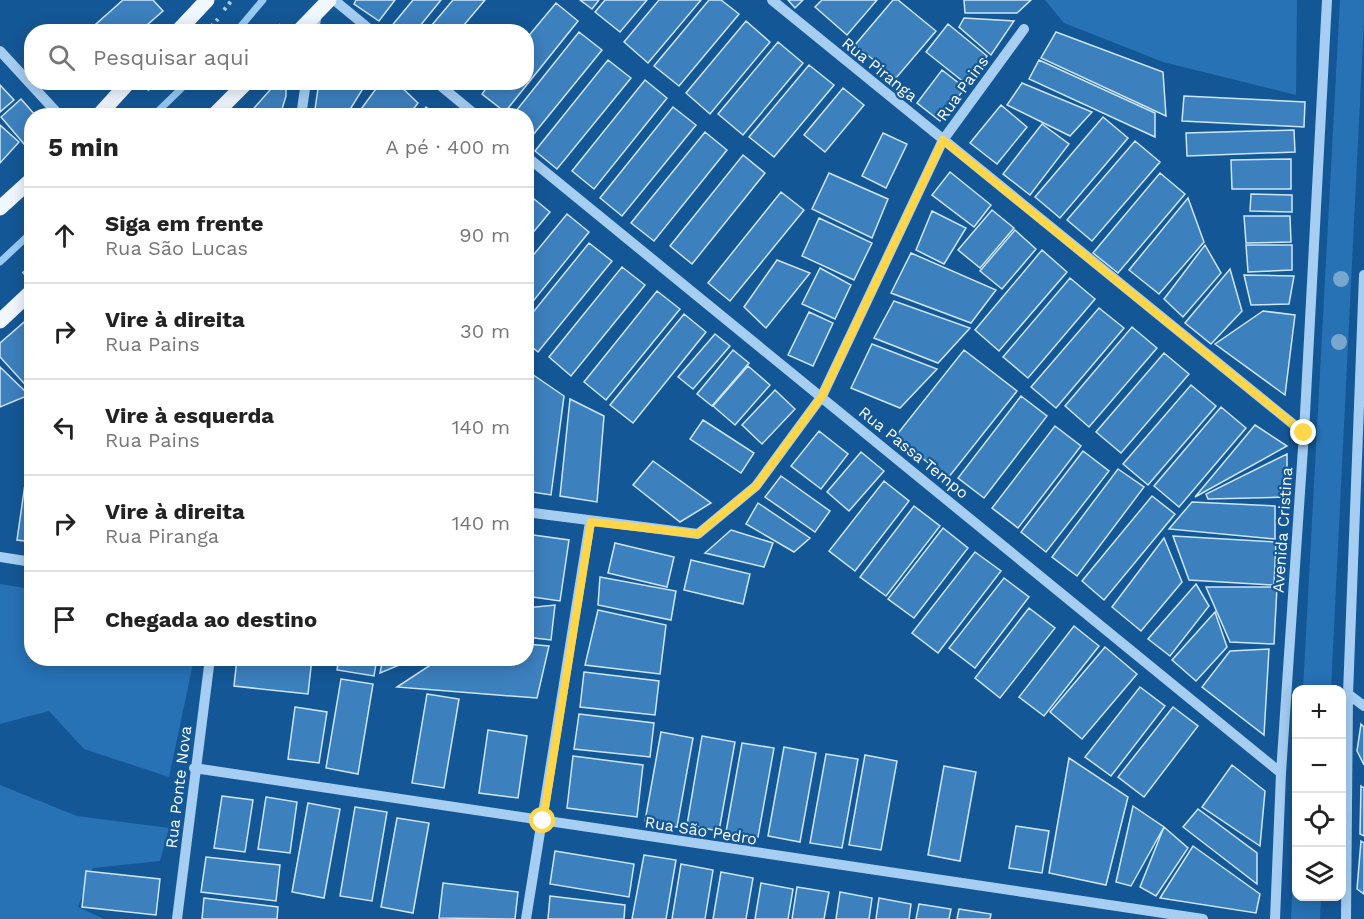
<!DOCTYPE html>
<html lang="pt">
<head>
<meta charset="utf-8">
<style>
  body { margin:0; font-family:"Work Sans",sans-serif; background:#f2f2f2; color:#222 }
  .controls { position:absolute; right:18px; bottom:18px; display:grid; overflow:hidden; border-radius:12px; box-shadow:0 3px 15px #0003 }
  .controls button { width:54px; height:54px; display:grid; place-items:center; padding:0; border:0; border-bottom:2px solid #e0e0e0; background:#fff; color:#222; font:30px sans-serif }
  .stop { position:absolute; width:18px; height:18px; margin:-14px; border:4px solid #ffd54a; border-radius:50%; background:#fff }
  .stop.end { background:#ffd54a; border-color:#fff; box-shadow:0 2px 6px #0008 }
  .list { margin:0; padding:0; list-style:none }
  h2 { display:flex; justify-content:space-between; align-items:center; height:78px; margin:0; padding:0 24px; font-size:26px }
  h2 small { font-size:20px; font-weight:400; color:#767676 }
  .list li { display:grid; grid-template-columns:39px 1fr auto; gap:18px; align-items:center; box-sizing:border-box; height:96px; padding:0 24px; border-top:2px solid #e0e0e0 }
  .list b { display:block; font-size:22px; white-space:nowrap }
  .list p { margin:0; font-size:20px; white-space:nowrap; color:#767676 }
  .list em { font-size:20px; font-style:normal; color:#767676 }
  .icon { flex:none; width:33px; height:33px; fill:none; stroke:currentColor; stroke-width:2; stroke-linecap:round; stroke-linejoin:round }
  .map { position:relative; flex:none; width:1364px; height:919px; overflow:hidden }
  .search { position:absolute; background:#fff; box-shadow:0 3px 15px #0003; left:24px; top:24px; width:510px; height:66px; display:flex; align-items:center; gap:15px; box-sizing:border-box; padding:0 21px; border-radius:24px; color:#767676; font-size:22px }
  .panel { position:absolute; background:#fff; box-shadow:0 3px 15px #0003; left:24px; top:108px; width:510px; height:558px; border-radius:24px }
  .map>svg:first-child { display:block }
  .green { fill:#2771b5 }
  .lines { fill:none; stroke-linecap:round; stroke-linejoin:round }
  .stream { stroke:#97caf5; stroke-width:7 }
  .building { fill:#3d80be; stroke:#cce6fc; stroke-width:1.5 }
  .path { stroke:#a5cef2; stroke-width:4; stroke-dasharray:3 4.5; stroke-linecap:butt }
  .minor { stroke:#a5cef2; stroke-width:10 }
  .major { stroke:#f0f7ff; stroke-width:15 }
  .tree { fill:#79a6ce }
  .route { stroke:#ffd54a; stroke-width:8 }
  .labels { text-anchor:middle; stroke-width:4.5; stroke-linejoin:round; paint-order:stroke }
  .street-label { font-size:16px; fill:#fff; stroke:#145796 }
</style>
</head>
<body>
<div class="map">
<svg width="1364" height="919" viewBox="0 0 1364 919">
  <rect width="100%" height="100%" fill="#145796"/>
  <path class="green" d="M1045 0H1297L1296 95 1163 62 1064 23Z
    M1340 0H1364V20L1331 689H1303Z
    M0 584 31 589 32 658 194 659 169 777 84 749 49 711 0 724Z
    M0 785 77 816 169 828 160 861 93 868 78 907 104 919H0Z
    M1296 807V896L1321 897 1320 919H1291Z"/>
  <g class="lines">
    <path class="stream" d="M236 32 263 0
      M153 116 188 82
      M0 262 32 232"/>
  </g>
  <path class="building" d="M123 0H153L163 11 139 32H87Z
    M356 0H395L379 21 354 4Z
    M413 0H441L415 32H394L390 28Z
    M453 0H485L458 32H426Z
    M580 0H599L592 9Z
    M605 0H647L620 32 595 12Z
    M659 0H701L648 63 624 42Z
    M709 0H721L739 14 679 86 654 66Z
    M788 0H803L795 8Z
    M822 0H877L847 35 815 7Z
    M893 0H898L936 31 896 78 855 45Z
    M964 0H1031L1017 13H965Z
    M556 3 578 21 505 112 482 94 491 82H526V39Z
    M964 18 1014 21 991 55 959 27Z
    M746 21 770 42 710 114 686 93Z
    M948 24 987 56 965 83 926 52Z
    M579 32 602 50 528 141 526 116H512Z
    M1056 32 1163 72 1166 116 1041 58Z
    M778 42 803 63 743 135 718 114Z
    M608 60 631 78 557 169 535 151Z
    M1039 60 1155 113V137L1029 79Z
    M809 65 834 85 774 157 749 137Z
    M942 70 965 88 940 121 917 103Z
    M645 80 667 98 594 189 572 171Z
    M69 82H82L75 89Z
    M277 82 286 85V96L280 116H247Z
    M319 82H367L346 116H314Z
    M381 82H396L418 103 408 116H356Z
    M1022 83 1092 112 1070 136 1007 105Z
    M0 85 14 100 0 112Z
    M843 88 864 105 825 152 804 135Z
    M1184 96 1305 102 1304 127 1182 121Z
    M21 99 36 116H32V138L24 144 1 117Z
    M1001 105 1027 127 997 164 970 143Z
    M426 107 438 116H419Z
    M673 107 696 125 622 216 600 198Z
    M1103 117 1128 138 1060 218 1035 197Z
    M1042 124 1069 144 1030 195 1003 174Z
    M0 125 19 142 0 163Z
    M1294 130 1295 152 1187 156 1186 133Z
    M705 132 727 150 654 241 631 223Z
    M883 133 907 144 886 188 862 176Z
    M1135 141 1160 162 1092 241 1067 220Z
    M743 155 765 173 692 264 670 246Z
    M1291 159V189H1232L1231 160Z
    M950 172 991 205 974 227 932 195Z
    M829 173 888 199 872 238 812 209Z
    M1160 173 1185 194 1118 273 1093 253Z
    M781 192 804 210 730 301 708 283Z
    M528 194 550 212 526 241V195Z
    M1251 194 1292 195V212L1250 211Z
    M1188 198 1204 242 1159 294 1129 270Z
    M992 210 1014 228 980 268 958 250Z
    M932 211 966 228 944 264 916 250Z
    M567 214 589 232 526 310V264Z
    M1244 216H1290L1291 242 1246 243Z
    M819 218 872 243 854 280 802 256Z
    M1015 230 1036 249 1002 289 980 271Z
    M589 243 612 261 538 352 526 342V321Z
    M1205 245 1221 273 1183 317 1164 299Z
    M1246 245H1292V270L1248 272Z
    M1042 250 1067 272 999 351 975 330Z
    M911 253 996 290 971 323 891 293Z
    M777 260 810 273 766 328 744 307Z
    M622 267 645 285 571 376 549 357Z
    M820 268 851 285 835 319 802 304Z
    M1230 269 1242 311 1211 344 1185 323Z
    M1244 275 1294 276 1289 304 1251 305Z
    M1070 278 1095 299 1028 378 1003 357Z
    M657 291 680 309 606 400 584 382Z
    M894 301 970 328 938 363 874 338Z
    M1099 308 1124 328 1056 408 1031 387Z
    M1263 311 1295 315 1285 395 1215 344Z
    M809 312 833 323 813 366 788 355Z
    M684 314 706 332 633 423 610 405Z
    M30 317 32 318V392L0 357V343Z
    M1132 327 1157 348 1089 427 1065 406Z
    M715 334 730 346 693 389 678 377Z
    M872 344 937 369 900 408 851 388Z
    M733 350 749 363 712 406 697 394Z
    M964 350 1017 391 948 478 895 437Z
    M1164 353 1189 374 1121 453 1096 432Z
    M748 366 770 385 735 425 713 406Z
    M0 367 29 395 0 407Z
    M529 372 564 396 551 495 526 491V390Z
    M1191 385 1216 406 1148 485 1123 464Z
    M775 390 795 409 762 444 742 425Z
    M1021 396 1047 416 984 498 958 478Z
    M570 399 604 416 597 502 560 496Z
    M1221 407 1246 428 1179 507 1154 486Z
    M703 420 754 453 741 473 690 439Z
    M1255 425 1287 446 1195 497Z
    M1055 426 1081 446 1018 528 992 508Z
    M819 431 848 454 821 489 791 466Z
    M1083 451 1109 471 1046 552 1021 532Z
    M861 452 884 471 849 511 827 492Z
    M1287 454V497L1208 499 1206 494Z
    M653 461 711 503 680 522 633 485Z
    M1118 469 1144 487 1077 576 1052 557Z
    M781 476 830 511 815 532 765 497Z
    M26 477H32V542L17 540Z
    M884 481 909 501 855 571 829 551Z
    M1152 496 1175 514 1104 600 1082 581Z
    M1192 502 1275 506V539L1169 529Z
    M758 503 810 538 794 552 746 524Z
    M914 506 940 526 886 596 860 577Z
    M943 528 968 548 914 618 888 599Z
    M731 530 773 543 764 567 705 553Z
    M526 534 569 540 560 601 526 596Z
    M1173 536 1276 542 1274 585 1189 580Z
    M1164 538 1182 582 1141 631 1112 607Z
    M615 543 674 557 667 587 608 573Z
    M975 552 1001 571 938 653 912 633Z
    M691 560 750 574 743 604 684 590Z
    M600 577 676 591 671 620 598 605Z
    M1004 578 1029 597 975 668 949 648Z
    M1196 584 1209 606 1170 656 1148 639Z
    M1206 587H1277L1274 644 1230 642Z
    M555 605 551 640 526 637V608Z
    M1029 608 1055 628 1000 698 975 678Z
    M598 610 666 625 660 674 585 665Z
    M1215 612 1227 647 1196 681 1172 660Z
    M1074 626 1099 646 1044 716 1019 697Z
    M526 644 549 646 537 698 397 687 441 658H526Z
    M1105 647 1137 674 1082 739 1050 712Z
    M1269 649 1264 735 1202 687 1230 651Z
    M237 658H312L308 694 234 686Z
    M339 658H377L374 676 337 670Z
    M383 658H416L380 673Z
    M584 672 659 681 655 715 580 707Z
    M341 679 373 684 358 774 326 768Z
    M1140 687 1165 706 1111 776 1085 757Z
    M427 694 459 699 444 788 412 783Z
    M295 707 327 712 319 763 288 759Z
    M1173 707 1198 726 1144 797 1118 777Z
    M579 714 654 723 650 757 574 749Z
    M1361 724 1364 727V765L1357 751Z
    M488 730 527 736 518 798 479 793Z
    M661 732 693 738 677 827 645 821Z
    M702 736 735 742 719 831 687 825Z
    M742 743 774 748 758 837 726 832Z
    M784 747 816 753 800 842 768 836Z
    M826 754 858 759 842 848 810 843Z
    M865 755 897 761 881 850 849 845Z
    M573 756 643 765 637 817 567 808Z
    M1069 758 1128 797 1106 885 1049 873Z
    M1232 765 1265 791 1260 846 1202 807Z
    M944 766 976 772 960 861 928 855Z
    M1361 786 1364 788V836L1360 834Z
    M222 796 253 800 245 852 214 848Z
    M266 797 297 802 290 853 258 849Z
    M308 803 340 809 324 898 292 892Z
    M1133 806 1164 827 1131 886 1116 882Z
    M355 807 387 812 372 901 340 896Z
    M1198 809 1257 853V884L1183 827Z
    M397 818 429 823 413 913 381 907Z
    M1016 826 1049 831 1042 873 1009 868Z
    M1164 827 1188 848 1156 896 1140 887Z
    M1361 841 1364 843V894L1357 889Z
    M1193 846 1260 894 1256 913 1160 898Z
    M555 851 634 864 629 897 550 884Z
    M644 855 676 860 666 919H632Z
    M206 857 280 865 276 901 201 892Z
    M681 864 713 870 705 919H672Z
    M86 871 160 879 156 915 82 907Z
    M721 872 753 878 746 919H713Z
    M443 883 518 892 515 919 439 918Z
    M761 883 793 889 788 919H755Z
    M797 887 829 892 824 919H792Z
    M840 892 872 898 869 919H836Z
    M550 896 625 905 624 919H548Z
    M204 898 278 907 277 919H202Z
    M879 898 911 904 909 919H876Z
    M919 904 951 909 949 919H916Z
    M959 909 991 914 990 919H957Z"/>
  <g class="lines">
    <path class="path" d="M224 10 232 0
      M206 32 218 19
      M274 32 281 25
      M147 90 155 82
      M189 116 196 110
      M23 274 32 266"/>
    <path class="minor" d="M334 0 373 32
      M772 0 1304 433
      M314 32 317 12
      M0 51 60 116
      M436 82 477 116
      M301 116 306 82
      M526 156 1281 773
      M526 512 698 534 756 486 822 396 943 140 1024 29
      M0 557 32 562
      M1348 694 1364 706
      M194 768 1203 919
      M177 919 210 658
      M526 919 590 522
      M1275 919 1281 773 1304 433 1327 0
      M1346 919 1348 694 1364 275"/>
    <path class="major" d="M177 32 207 0
      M298 32 329 0
      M98 116 129 82
      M213 116 247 82
      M0 208 32 179
      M0 321 32 291"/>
  </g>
  <g class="tree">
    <circle cx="1341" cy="279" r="8"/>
    <circle cx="1339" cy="342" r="8"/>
  </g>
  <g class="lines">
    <path class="route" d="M543 821 591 522 698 534 756 486 822 396 943 140 1304 433"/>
  </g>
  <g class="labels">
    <g class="street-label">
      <text transform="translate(880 69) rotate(39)" y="6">Rua Piranga</text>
      <text transform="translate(962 88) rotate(-54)" y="6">Rua Pains</text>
      <text transform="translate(914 452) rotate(39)" y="6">Rua Passa Tempo</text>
      <text transform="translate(1282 530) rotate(-86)" y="6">Avenida Cristina</text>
      <text transform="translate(178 787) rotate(-83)" y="6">Rua Ponte Nova</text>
      <text transform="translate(701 830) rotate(9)" y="6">Rua São Pedro</text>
    </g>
  </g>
</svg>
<div class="controls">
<button>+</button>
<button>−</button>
<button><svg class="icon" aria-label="locate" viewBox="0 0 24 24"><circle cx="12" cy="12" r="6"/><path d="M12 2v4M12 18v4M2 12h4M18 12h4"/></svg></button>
<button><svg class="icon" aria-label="layers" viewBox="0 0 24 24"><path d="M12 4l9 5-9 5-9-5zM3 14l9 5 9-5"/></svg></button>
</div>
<div class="stop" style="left:543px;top:821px"></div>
<div class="stop end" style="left:1304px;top:433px"></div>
<div class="search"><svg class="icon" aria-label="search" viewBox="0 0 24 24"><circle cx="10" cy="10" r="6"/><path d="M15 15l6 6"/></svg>Pesquisar aqui</div>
<section class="panel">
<h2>5 min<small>A pé · 400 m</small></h2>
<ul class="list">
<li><svg class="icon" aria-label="ahead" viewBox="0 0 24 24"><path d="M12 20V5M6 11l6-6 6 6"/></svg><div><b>Siga em frente</b><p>Rua São Lucas</p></div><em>90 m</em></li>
<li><svg class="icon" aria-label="right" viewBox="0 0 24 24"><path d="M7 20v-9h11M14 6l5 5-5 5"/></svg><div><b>Vire à direita</b><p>Rua Pains</p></div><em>30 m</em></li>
<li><svg class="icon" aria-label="left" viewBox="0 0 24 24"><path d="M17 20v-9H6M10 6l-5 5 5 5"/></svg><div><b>Vire à esquerda</b><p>Rua Pains</p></div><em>140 m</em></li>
<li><svg class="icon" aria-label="right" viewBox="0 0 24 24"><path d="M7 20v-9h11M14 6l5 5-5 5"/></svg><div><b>Vire à direita</b><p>Rua Piranga</p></div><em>140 m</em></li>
<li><svg class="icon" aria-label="arrive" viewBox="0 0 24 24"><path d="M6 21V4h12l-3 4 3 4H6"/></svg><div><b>Chegada ao destino</b></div></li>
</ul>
</section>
</div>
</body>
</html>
